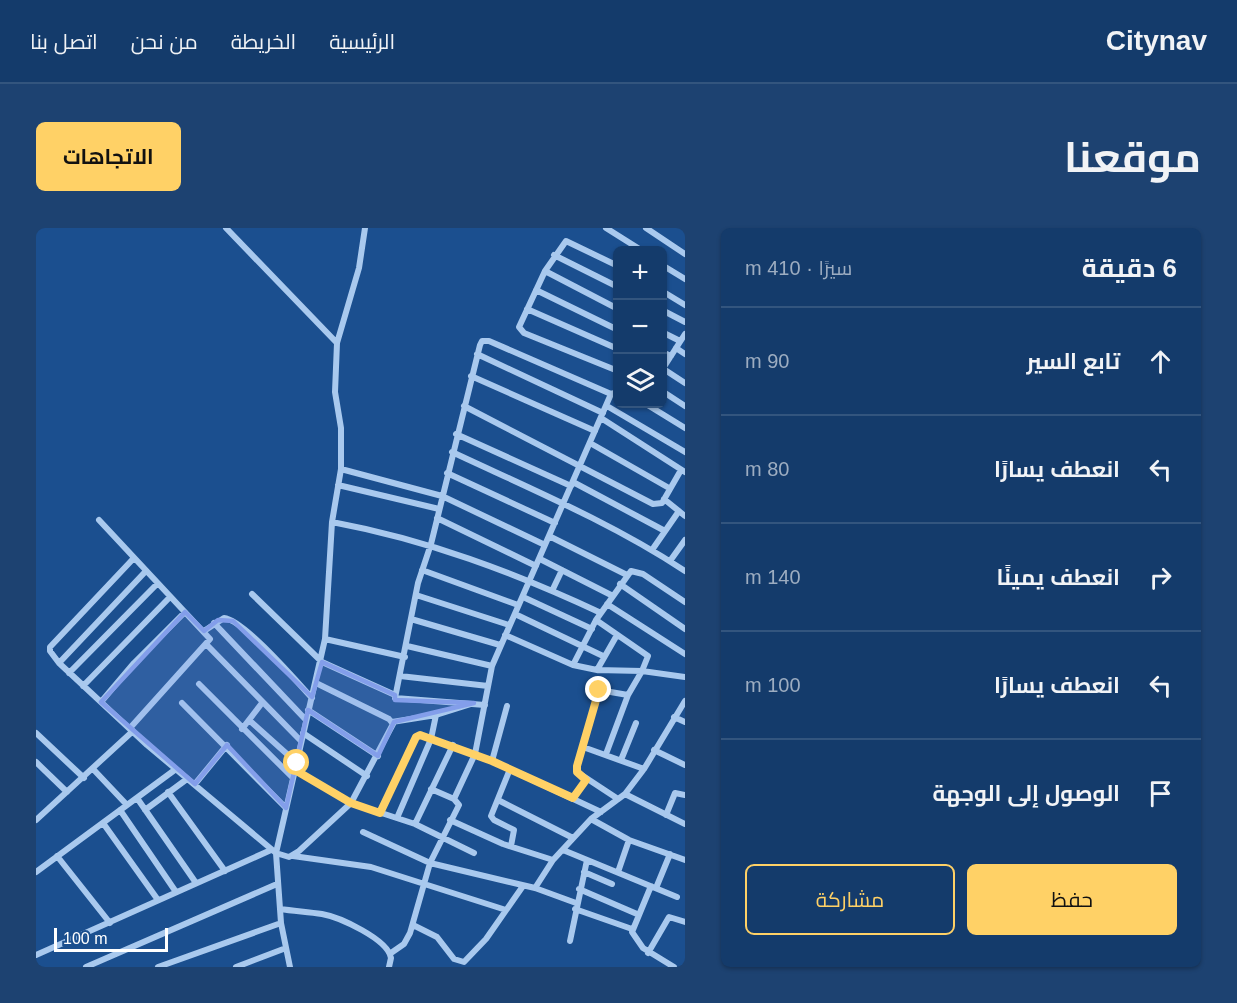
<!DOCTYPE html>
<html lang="ar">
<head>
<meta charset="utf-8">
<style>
  body { margin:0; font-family:Arial,Cairo,sans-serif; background:#1d4271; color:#f1f3f6; direction:rtl }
  .controls { position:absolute; right:18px; top:18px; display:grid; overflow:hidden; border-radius:9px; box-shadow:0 2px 4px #0004 }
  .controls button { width:54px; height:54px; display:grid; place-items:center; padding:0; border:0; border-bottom:2px solid #33557e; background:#143b6b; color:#f1f3f6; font:30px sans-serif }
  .scale { position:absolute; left:18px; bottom:15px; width:114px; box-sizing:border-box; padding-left:6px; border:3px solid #fff; border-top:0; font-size:16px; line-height:21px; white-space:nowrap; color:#fff; -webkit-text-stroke:4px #1b4f8f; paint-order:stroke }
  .stop { position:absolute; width:18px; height:18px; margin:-14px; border:4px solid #ffd166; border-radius:50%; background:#fff }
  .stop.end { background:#ffd166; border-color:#fff; box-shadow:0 2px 6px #0008 }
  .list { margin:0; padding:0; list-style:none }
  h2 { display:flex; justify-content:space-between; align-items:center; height:78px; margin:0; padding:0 24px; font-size:26px }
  h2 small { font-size:20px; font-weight:400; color:#9dadc1 }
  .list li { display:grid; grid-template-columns:39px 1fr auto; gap:18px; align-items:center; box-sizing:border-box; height:108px; padding:0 24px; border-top:2px solid #33557e }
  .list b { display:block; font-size:22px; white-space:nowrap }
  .list em { font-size:20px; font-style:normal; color:#9dadc1 }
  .actions { display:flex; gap:12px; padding:18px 24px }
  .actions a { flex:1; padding:14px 0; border:2px solid #ffd166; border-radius:9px; text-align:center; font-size:21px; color:#ffd166 }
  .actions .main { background:#ffd166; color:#111 }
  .icon { flex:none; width:33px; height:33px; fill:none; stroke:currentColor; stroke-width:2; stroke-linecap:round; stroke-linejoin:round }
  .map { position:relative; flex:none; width:649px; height:739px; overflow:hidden; direction:ltr; border-radius:9px }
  header { display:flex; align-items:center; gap:36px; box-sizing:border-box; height:84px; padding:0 30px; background:#143b6b; border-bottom:2px solid #33557e }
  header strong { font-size:28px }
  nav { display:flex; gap:33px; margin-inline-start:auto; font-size:21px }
  .intro { display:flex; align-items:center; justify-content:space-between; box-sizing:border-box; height:144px; padding:0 36px }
  h1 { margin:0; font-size:42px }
  .button { padding:15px 27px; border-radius:9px; background:#ffd166; color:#111; font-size:21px; font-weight:700 }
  main { display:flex; gap:36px; padding:0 36px }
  aside { flex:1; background:#143b6b; border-radius:9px; box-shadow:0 2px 4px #0004 }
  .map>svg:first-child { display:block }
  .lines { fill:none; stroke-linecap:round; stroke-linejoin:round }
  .minor { stroke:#a9c9ee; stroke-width:6 }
  .route { stroke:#ffd166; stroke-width:8 }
  .marked { fill:#839eea; fill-opacity:0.2; stroke:#839eea; stroke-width:4.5; stroke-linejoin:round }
</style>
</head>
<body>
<header>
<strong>Citynav</strong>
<nav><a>الرئيسية</a><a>الخريطة</a><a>من نحن</a><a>اتصل بنا</a></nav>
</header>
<div class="intro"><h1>موقعنا</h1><a class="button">الاتجاهات</a></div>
<main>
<aside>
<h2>6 دقيقة<small>سيرًا · 410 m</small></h2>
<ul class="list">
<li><svg class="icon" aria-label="ahead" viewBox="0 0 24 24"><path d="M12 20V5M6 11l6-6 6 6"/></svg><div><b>تابع السير</b></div><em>90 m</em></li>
<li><svg class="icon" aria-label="left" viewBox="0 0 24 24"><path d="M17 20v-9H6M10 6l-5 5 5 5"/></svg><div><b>انعطف يسارًا</b></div><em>80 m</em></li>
<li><svg class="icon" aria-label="right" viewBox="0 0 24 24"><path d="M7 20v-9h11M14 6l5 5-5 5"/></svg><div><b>انعطف يمينًا</b></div><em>140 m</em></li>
<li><svg class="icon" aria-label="left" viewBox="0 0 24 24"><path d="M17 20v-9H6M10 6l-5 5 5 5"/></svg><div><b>انعطف يسارًا</b></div><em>100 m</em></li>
<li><svg class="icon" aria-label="arrive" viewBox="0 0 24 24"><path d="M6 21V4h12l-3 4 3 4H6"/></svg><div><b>الوصول إلى الوجهة</b></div></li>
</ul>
<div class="actions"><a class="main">حفظ</a><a>مشاركة</a></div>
</aside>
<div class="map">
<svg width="649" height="739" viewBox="0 0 649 739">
  <rect width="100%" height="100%" fill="#1b4f8f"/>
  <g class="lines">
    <path class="minor" d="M190 0 301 115 299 164 305 200V241L296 294 289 411 240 625 253 629 263 623 315 575 357 496 353 491 280 455
      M570 0 605 22
      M610 0 649 26
      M518 27 582 59
      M626 37 649 51
      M582 38 530 13 509 43 483 99 488 105 582 143
      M509 43 582 81
      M500 62 582 102
      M626 63 649 77
      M491 81 582 121
      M626 82 649 94
      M626 104 644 113
      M301 115 323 40 329 0
      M640 120 649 126
      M626 124 635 128
      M441 126 567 185
      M626 140 649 155
      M626 142 649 106
      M435 148 559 203
      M626 163 649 178
      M603 176H604
      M610 176 649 200
      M428 178 617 276 626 275 645 242
      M571 178 649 224
      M565 190 649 244
      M420 206 535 258
      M554 215 633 260
      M416 224C495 261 576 295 649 343
      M305 241 406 268 509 317
      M411 245 519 295
      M537 254 629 303
      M302 257 403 281
      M628 271 649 288
      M401 290 500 338
      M63 292 174 411 94 500
      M296 294C392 312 477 344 565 385
      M513 308 591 347
      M616 322 643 283
      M504 331 577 368
      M634 333 649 312
      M386 342 482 377
      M109 344 23 435 111 517 240 625 245 695 254 739
      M584 356 649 401
      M516 363 526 342
      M216 366 286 434 359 467
      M380 367 473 397
      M487 369 556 401
      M571 376 649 426
      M479 386 567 428
      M375 391 464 417
      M560 392 612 428 606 443 649 449
      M178 395 270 492
      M168 403 188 390C208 392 260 453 276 470
      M469 407 537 437 561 442 606 443 592 467 570 526
      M289 411 369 429
      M171 417 265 513
      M371 418 456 438
      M23 435 14 423V419L97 331
      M537 437 560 392 595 343 607 346 649 374
      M561 442 581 407
      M33 445 121 356
      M364 448 452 458
      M163 456 257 550
      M47 458 134 369
      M65 474 98 435 149 384
      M146 475 250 580
      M449 477 359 470 382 355 395 316 444 117 446 113H453L575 166
      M272 482 342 528
      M638 489 649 494
      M213 492 261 535
      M356 494 400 487 435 476
      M206 501 226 475
      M0 505 48 550
      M267 505 331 548
      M547 519 608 541
      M618 522 649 537
      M585 532 600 495
      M456 533 471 478
      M0 534 31 564
      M57 541 91 577
      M474 541 455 588 458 592 478 602 475 618
      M259 542 315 575 379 596 438 625
      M159 556 191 517
      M132 564 189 643
      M589 566 649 596
      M101 570 160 655
      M537 570 550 552
      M418 571 439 526 456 438 575 166 582 164
      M582 571 541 544V538L563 462 592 467
      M462 572 537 610
      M84 582 140 664
      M109 582 151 551
      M344 585 380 509 384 507 456 533 565 584
      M630 587 639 565 649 567
      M361 590 395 511 400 487
      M555 591 593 612 649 632
      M0 592 97 503
      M414 592 467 616 517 632
      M67 595 122 672
      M379 596 417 517
      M327 604 394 635 499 660 540 675
      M527 622 641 669
      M21 628 74 695
      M257 628 335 639 470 682
      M0 644 140 541
      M548 644 576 656
      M582 644 593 612
      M615 658 596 704 607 720 638 739
      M499 660 517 632 555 591 589 566 608 541 649 473
      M620 660 634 626
      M543 661 601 686
      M244 681C258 683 272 684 286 686 303 689 352 711 355 730L353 739
      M539 681 596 701
      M377 697 401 709 418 731 428 734 450 711 487 658
      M534 713 551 632
      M355 725 368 716 374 705 394 635 423 577 418 571 395 561
      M612 725 633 689 649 694
      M0 727 235 622
      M50 739 241 656
      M122 739 245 695
      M200 739 250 720"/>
  </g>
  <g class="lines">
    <path class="route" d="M261 535 259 542 315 575 344 585 380 509 384 507 456 533 537 570 550 552 541 544V538L563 462"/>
  </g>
  <path class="marked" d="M149 384 168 403 182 392 197 393 276 469 286 434 359 467V472L438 475 358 494 342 528 272 482 250 580 191 517 159 556 65 474Z"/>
</svg>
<div class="controls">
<button>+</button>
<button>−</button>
<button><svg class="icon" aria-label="layers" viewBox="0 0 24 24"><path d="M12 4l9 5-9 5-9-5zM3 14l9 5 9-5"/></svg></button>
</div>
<div class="scale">100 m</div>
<div class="stop" style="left:261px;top:535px"></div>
<div class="stop end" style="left:563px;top:462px"></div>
</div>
</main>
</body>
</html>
